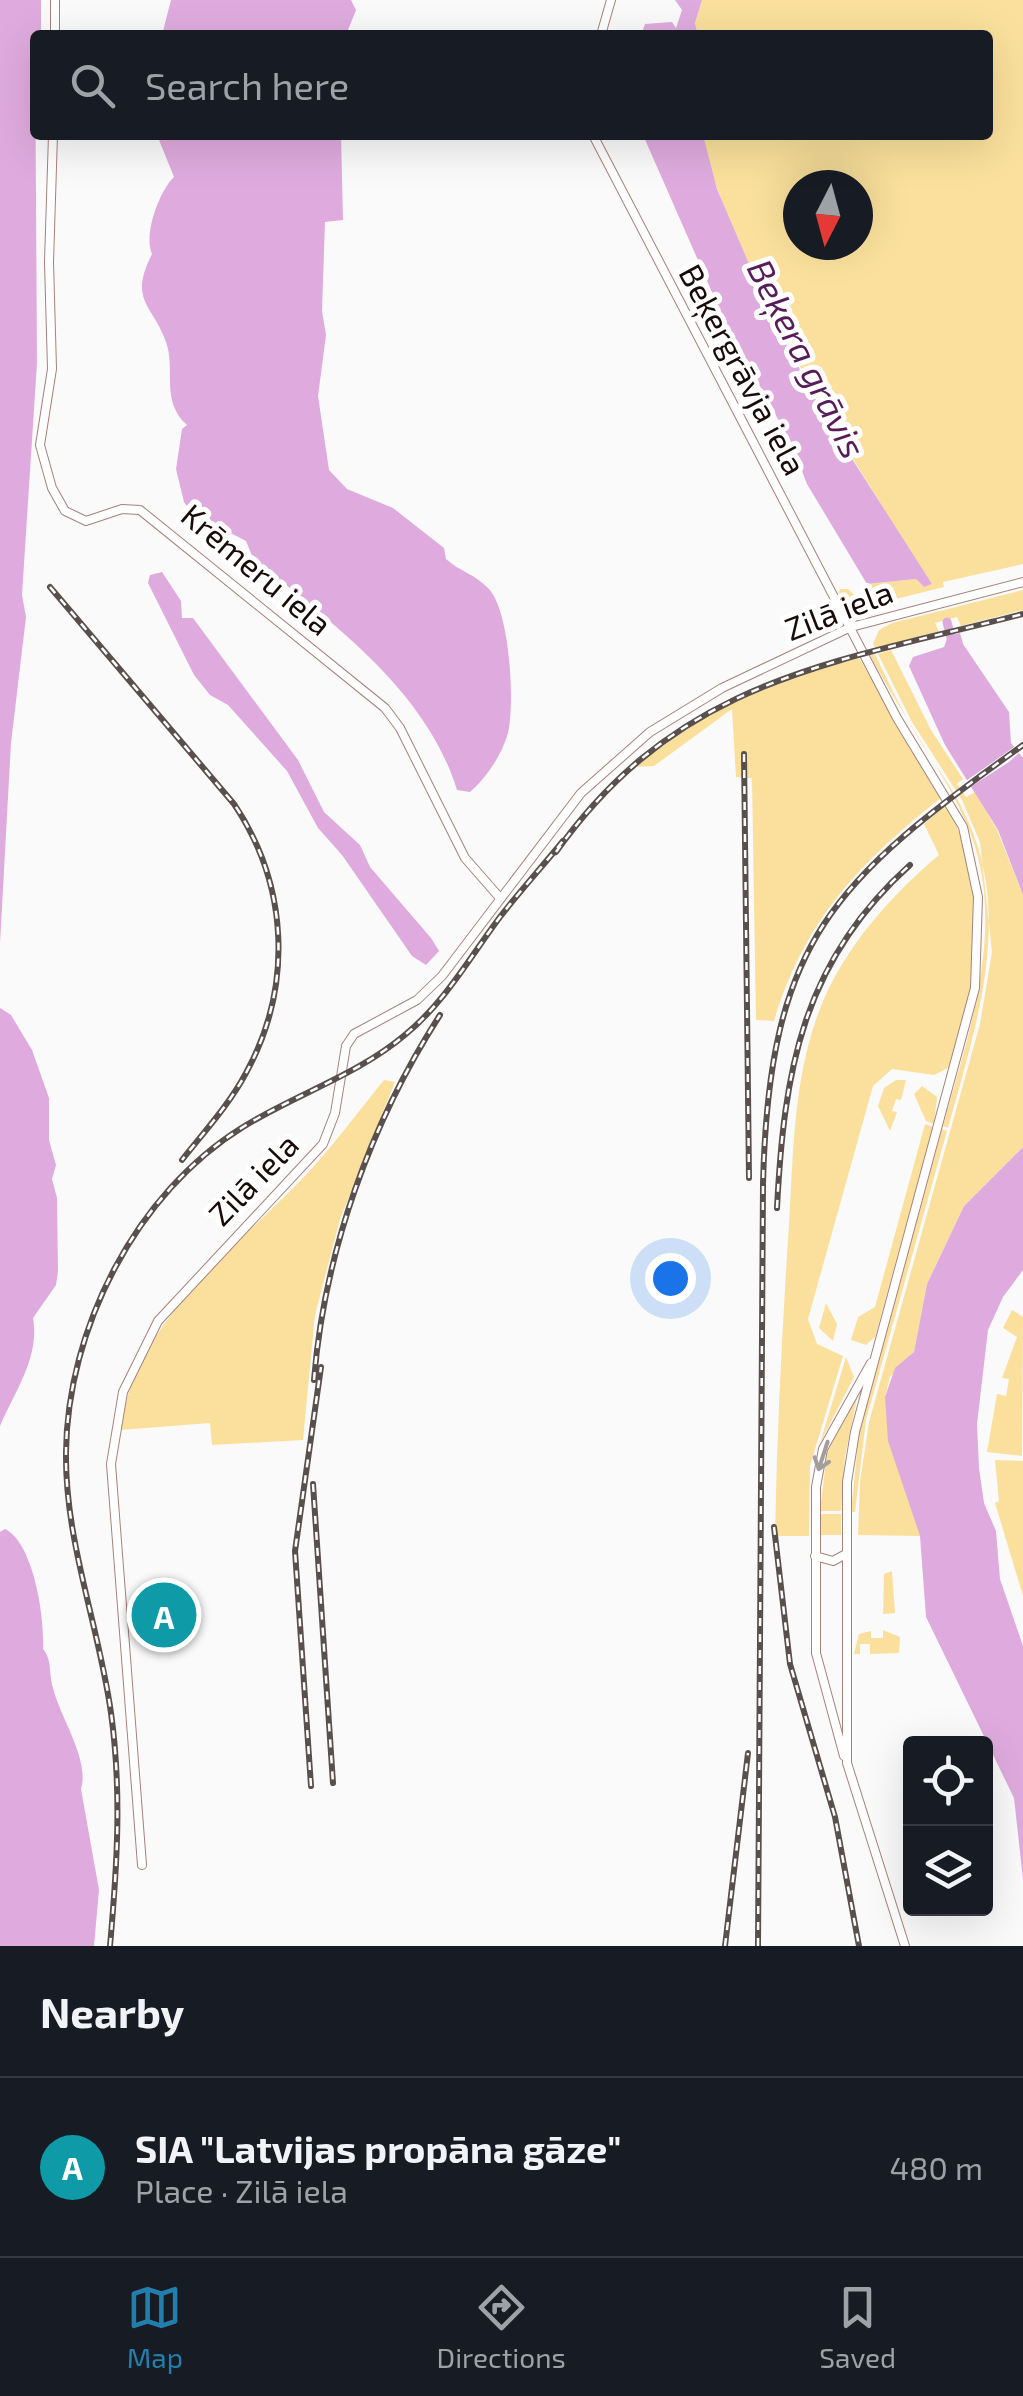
<!DOCTYPE html>
<html lang="en">
<head>
<meta charset="utf-8">
<style>
  body { margin:0; font-family:"Exo 2",sans-serif; background:#242831; color:#f1f3f6 }
  .controls { position:absolute; right:30px; bottom:30px; display:grid; overflow:hidden; border-radius:10px; box-shadow:0 10px 40px #0002 }
  .controls button { width:90px; height:90px; display:grid; place-items:center; padding:0; border:0; border-bottom:2px solid #363941; background:#171b24; color:#f1f3f6; font:50px sans-serif }
  .compass { position:absolute; left:783px; top:170px; width:90px; height:90px; border-radius:50%; background:#171b24; box-shadow:0 10px 40px #0002; rotate:186deg }
  .you { position:absolute; left:670px; top:1278px; width:35px; height:35px; margin:-25px; border:8px solid #fff; border-radius:50%; background:#1a73e8; box-shadow:0 0 0 15px #1a73e833 }
  .badge { display:grid; place-items:center; width:65px; height:65px; border-radius:50%; background:#227fac; color:#fff; font-size:32px; font-weight:700 }
  .pin { position:absolute; translate:-50% -50%; border:5px solid #fff; box-shadow:0 2px 10px #0006 }
  .list { margin:0; padding:0; list-style:none }
  h2 { display:flex; justify-content:space-between; align-items:center; height:130px; margin:0; padding:0 40px; font-size:42px }
  h2 small { font-size:32px; font-weight:400; color:#9ea1a6 }
  .list li { display:grid; grid-template-columns:65px 1fr auto; gap:30px; align-items:center; box-sizing:border-box; height:180px; padding:0 40px; border-top:2px solid #363941 }
  .list b { display:block; font-size:38px; white-space:nowrap }
  .list p { margin:0; font-size:32px; white-space:nowrap; color:#9ea1a6 }
  .list em { font-size:32px; font-style:normal; color:#9ea1a6 }
  .icon { flex:none; width:55px; height:55px; fill:none; stroke:currentColor; stroke-width:2; stroke-linecap:round; stroke-linejoin:round }
  .map { position:relative; flex:none; width:1023px; height:1946px; overflow:hidden }
  .search { position:absolute; background:#171b24; box-shadow:0 10px 40px #0002; left:30px; right:30px; top:30px; height:110px; display:flex; align-items:center; gap:25px; box-sizing:border-box; padding:0 35px; border-radius:10px; color:#9ea1a6; font-size:38px }
  .sheet { height:310px; background:#171b24 }
  nav { display:flex; justify-content:space-around; align-items:center; box-sizing:border-box; height:140px; border-top:2px solid #363941; background:#171b24; font-size:28px; color:#9ea1a6 }
  nav a { display:grid; justify-items:center; gap:5px }
  nav .on { color:#227fac }
  .map>svg:first-child { display:block }
  .green { fill:#fae09c; fill-rule:evenodd }
  .water { fill:#dfabde }
  .pier { fill:#fafafa }
  .lines { fill:none; stroke-linecap:round; stroke-linejoin:round }
  .canal { stroke:#dfabde; stroke-width:9 }
  .minor-casing { stroke:#a7817c; stroke-width:10 }
  .minor { stroke:#fff; stroke-width:8 }
  .rail-casing { stroke:#59504e; stroke-width:6 }
  .rail { stroke:#fff; stroke-width:2.5; stroke-dasharray:8; stroke-linecap:butt }
  .oneway { stroke:#a39d9d }
  .labels { text-anchor:middle; stroke-width:10; stroke-linejoin:round; paint-order:stroke }
  .street-label { font-size:32px; fill:#180b09; stroke:#fff }
  .water-label { font-size:35px; font-style:italic; fill:#581b5a; stroke:#fff }
</style>
</head>
<body>
<div class="map">
<svg width="1023" height="1946" viewBox="0 0 1023 1946">
  <rect width="100%" height="100%" fill="#fafafa"/>
  <path class="green" d="M702 0H1023V564L943 582 944 587 868 606 870 615C854 616 845 609 838 595L840 589H848L858 598 867 584 916 579 924 587 931 584C907 557 893 523 874 493 806 384 745 271 702 147L703 135H988V35H698L695 23ZM798 185H858V245H798Z
    M1023 590V610L961 626 957 617 935 623 939 632 876 649 873 644 879 630 892 623Z
    M891 650 931 730 963 779 957 784 966 797 975 792 997 830 1023 895V1147L964 1206 927 1284 914 1352 890 1377 885 1397 902 1479 920 1536 858 1535 860 1482 869 1422 980 1024 992 952 980 842 962 800 912 722 878 654Z
    M875 654C887 679 899 705 913 729 931 760 954 788 968 821 1013 920 975 1029 948 1128L943 1126C970 1028 1010 919 965 820 939 763 899 711 870 655Z
    M859 658 942 797C860 862 805 919 774 1021L756 1020 752 778 736 777 732 709 654 766 633 767C711 708 764 683 859 658Z
    M946 805C988 877 985 993 948 1068L934 1075 892 1069 873 1086 808 1319 817 1344 843 1356 810 1466 809 1536H775C777 1432 782 1329 789 1225 794 1144 793 1063 829 988 855 936 895 892 939 855L924 824Z
    M384 1080 395 1082 340 1219 315 1315 303 1440 212 1445 210 1423 120 1430C135 1322 230 1253 301 1180 331 1149 357 1113 384 1080Z
    M896 1080H906L901 1100 896 1099 892 1111 897 1112 890 1131 878 1106 884 1088Z
    M922 1086 937 1097 934 1124 926 1121 914 1094Z
    M925 1124 933 1127 875 1337 866 1345 851 1340 858 1317 875 1307Z
    M942 1129 947 1131 866 1420 855 1512H851L859 1433Z
    M826 1303 837 1324 833 1341 819 1328Z
    M1012 1310 1023 1317 1022 1456 987 1452 997 1394 1006 1396 1009 1379 1002 1378 1017 1337 1003 1328Z
    M846 1357 854 1377 820 1443Z
    M858 1393 845 1456 841 1511H820L827 1453Z
    M995 1460 1023 1461V1596L995 1503 999 1501Z
    M820 1514H841V1535H820Z
    M892 1571 895 1613 883 1614 884 1574Z
    M883 1630 900 1637 899 1653 870 1654V1644H860V1654H854L859 1634 871 1631V1638H883Z"/>
  <path class="water" d="M0 0H41V35H35L37 363 22 595 26 617 11 743 0 943Z
    M171 0H351L356 10 346 35H162Z
    M675 0H702L695 23 698 35H641L645 24 672 22 676 28 682 10Z
    M157 135H341L343 220 325 222 322 311 326 335 318 396 329 470 347 489 393 508 444 548 446 559C459 571 475 574 489 589 510 612 515 703 508 733 502 755 486 778 470 792L457 790C426 689 330 622 253 558L246 541 192 513 184 502 176 469 182 429 187 425C160 401 176 370 166 342 153 305 128 301 152 254 143 234 160 190 174 177Z
    M643 135H703L717 189 770 313 824 415 932 584 924 587 916 579 867 584 807 484 791 443 726 324Z
    M162 572 181 601 182 618H193L298 760 324 812 360 845 370 867 431 938 439 951 426 965 412 956 342 855 318 828 287 771 228 705 210 695 194 675 148 583 150 575Z
    M960 633 963 644 1009 712 1011 743 1023 758V895L998 830 945 745 909 666 913 657 944 647 948 636Z
    M0 1008 11 1015 32 1050 49 1098V1140L56 1165 52 1179 57 1198 58 1271 56 1285 33 1318C40 1357 15 1391 0 1426Z
    M1023 1147V1270L1003 1297 988 1330 977 1424 979 1468 984 1503 996 1531 1000 1579 1023 1646V1879L1014 1798 926 1617 920 1536 888 1441 885 1397 895 1368 914 1352 927 1284 964 1206Z
    M5 1529C34 1543 45 1619 43 1649 52 1659 49 1675 53 1688 60 1717 90 1760 81 1789L99 1890 94 1946H0V1532Z"/>
  <path class="pier" d="M1017 745 1021 751 1009 762 967 789 963 783Z"/>
  <g class="lines">
    <path class="canal" d="M947 622 953 645"/>
    <defs>
      <path id="minor" d="M55 35V0
        M601 35 611 0
        M53 135 49 262 52 369 40 445 52 488 65 511 86 521 122 509 140 510 385 708 400 728 465 858 500 898
        M593 135 897 718 963 827 978 897 975 988 855 1432 847 1482V1763L905 1946
        M815 1556 833 1561 846 1554
        M844 1756 816 1653V1487L823 1449 871 1363
        M142 1865 111 1464 123 1392 158 1321 323 1144 335 1113 346 1046 354 1034 417 1000 442 976 581 793 650 732 722 688 851 627 1023 582"/>
    </defs>
    <use href="#minor" class="minor-casing"/>
    <use href="#minor" class="minor"/>
    <defs>
      <path id="rail" d="M50 587 234 804C289 886 293 987 246 1073 229 1105 204 1132 182 1160
        M744 754 749 1178
        M556 852C679 679 832 663 1023 614
        M777 1208C784 1071 802 962 910 865
        M314 1380C324 1253 371 1122 440 1015
        M313 1484 333 1783
        M774 1527 790 1664 835 1817 859 1946
        M311 1786 295 1551 321 1367
        M110 1946C117 1867 122 1792 111 1713 99 1626 65 1542 66 1453 67 1329 136 1193 243 1127 296 1094 358 1075 406 1034 445 1002 470 957 500 917 520 891 542 867 563 841
        M725 1946 748 1753
        M758 1946 763 1184C769 940 833 881 1023 745"/>
    </defs>
    <use href="#rail" class="rail-casing"/>
    <use href="#rail" class="rail"/>
  </g>
  <defs><path id="oneway-shaft" d="M-6 0H5M1.5-3L5.5 0L1.5 3" fill="none" stroke-width="1.6" stroke-linecap="round" stroke-linejoin="round" transform="scale(2.5)"/></defs>
  <use class="oneway" href="#oneway-shaft" transform="translate(823 1456) rotate(108)"/>
  <g class="labels">
    <g class="street-label">
      <text transform="translate(742 370) rotate(62)" y="11">Beķergrāvja iela</text>
      <text transform="translate(256 570) rotate(40)" y="11">Krēmeru iela</text>
      <text transform="translate(839 611) rotate(-21)" y="11">Zilā iela</text>
      <text transform="translate(254 1180) rotate(-46)" y="11">Zilā iela</text>
    </g>
    <g class="water-label">
      <text transform="translate(806 359) rotate(63)" y="12">Beķera grāvis</text>
    </g>
  </g>
</svg>
<div class="controls">
<button><svg class="icon" aria-label="locate" viewBox="0 0 24 24"><circle cx="12" cy="12" r="6"/><path d="M12 2v4M12 18v4M2 12h4M18 12h4"/></svg></button>
<button><svg class="icon" aria-label="layers" viewBox="0 0 24 24"><path d="M12 4l9 5-9 5-9-5zM3 14l9 5 9-5"/></svg></button>
</div>
<svg class="compass" viewBox="-18 -18 36 36"><path d="M0-13l5 13h-10z" fill="#e53935"/><path d="M0 13l5-13h-10z" fill="#9ea1a6"/></svg>
<div class="you"></div>
<div class="pin badge" style="left:164px;top:1615px;background:#0f9aa8">A</div>
<div class="search"><svg class="icon" aria-label="search" viewBox="0 0 24 24"><circle cx="10" cy="10" r="6"/><path d="M15 15l6 6"/></svg>Search here</div>
</div>
<section class="sheet">
<h2>Nearby<small></small></h2>
<ul class="list">
<li><span class="badge" style="background:#0f9aa8">A</span><div><b>SIA &quot;Latvijas propāna gāze&quot;</b><p>Place · Zilā iela</p></div><em>480 m</em></li>
</ul>
</section>
<nav>
<a class="on"><svg class="icon" aria-label="map" viewBox="0 0 24 24"><path d="M3 6l6-2 6 2 6-2v14l-6 2-6-2-6 2zM9 4v14M15 6v14"/></svg>Map</a>
<a><svg class="icon" aria-label="directions" viewBox="0 0 24 24"><path d="M12 3l9 9-9 9-9-9zM9 14v-3h6M13 9l2 2-2 2"/></svg>Directions</a>
<a><svg class="icon" aria-label="saved" viewBox="0 0 24 24"><path d="M7 4h10v16l-5-4-5 4z"/></svg>Saved</a>
</nav>
</body>
</html>
